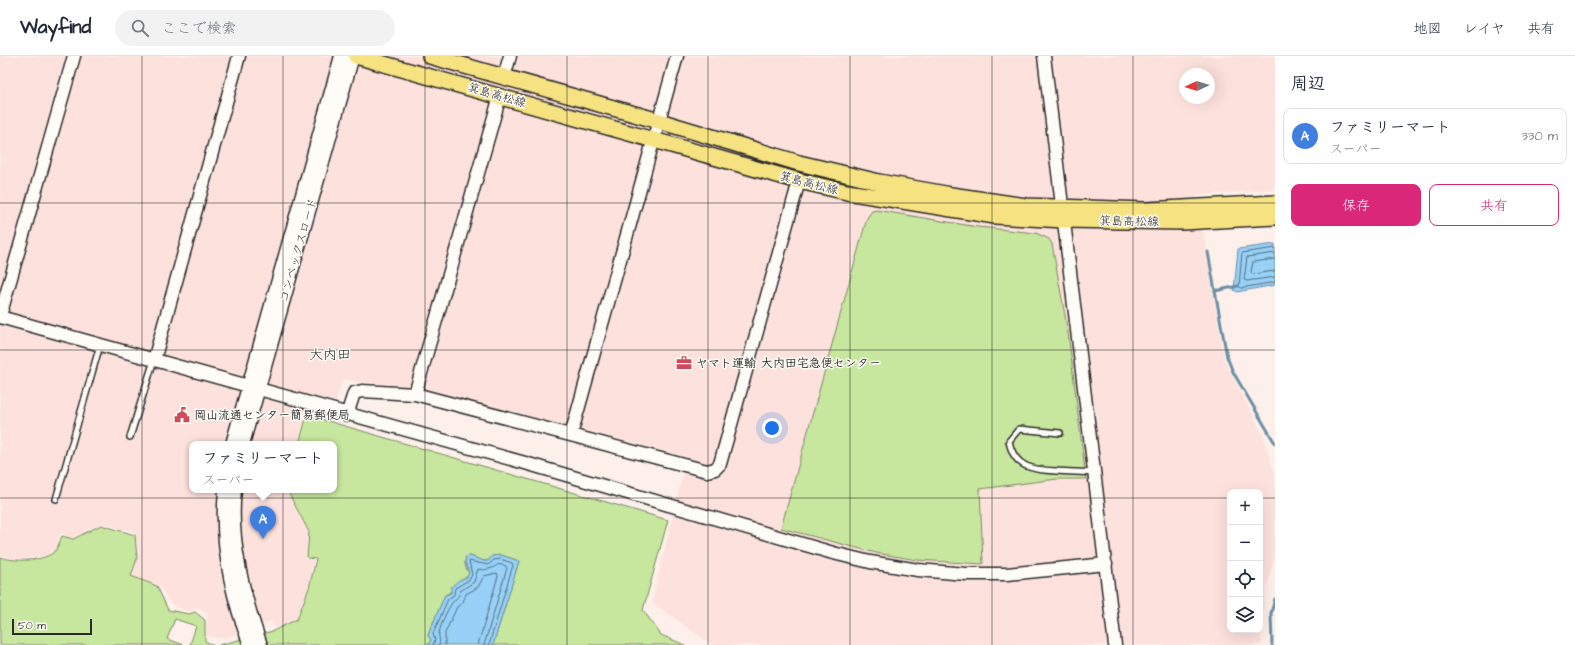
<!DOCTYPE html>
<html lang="ja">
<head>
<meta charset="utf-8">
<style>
  body { margin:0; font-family:"Architects Daughter","Klee One",sans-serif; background:#f2f2f3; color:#1f2937 }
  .controls { position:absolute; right:12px; bottom:12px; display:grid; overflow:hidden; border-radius:8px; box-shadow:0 4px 16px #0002 }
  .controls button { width:36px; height:36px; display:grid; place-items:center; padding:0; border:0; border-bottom:1px solid #e0e1e3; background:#fff; color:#1f2937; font:20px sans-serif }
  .compass { position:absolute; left:1179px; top:12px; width:36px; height:36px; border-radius:50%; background:#fff; box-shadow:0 4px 16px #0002; rotate:266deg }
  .scale { position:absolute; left:12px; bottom:10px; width:80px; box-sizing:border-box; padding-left:4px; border:2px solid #2b2b2b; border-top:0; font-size:11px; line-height:14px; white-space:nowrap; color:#2b2b2b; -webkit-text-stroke:3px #fdfcf7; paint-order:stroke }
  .you { position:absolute; left:772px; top:372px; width:14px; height:14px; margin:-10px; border:3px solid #fff; border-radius:50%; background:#1a73e8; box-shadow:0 0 0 6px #1a73e833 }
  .badge { display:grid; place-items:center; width:26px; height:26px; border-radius:50%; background:#db2777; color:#fff; font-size:13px; font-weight:700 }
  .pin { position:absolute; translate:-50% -33px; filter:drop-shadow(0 1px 2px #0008) }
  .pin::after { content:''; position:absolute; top:21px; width:14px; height:12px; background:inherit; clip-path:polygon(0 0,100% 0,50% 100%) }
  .popup { position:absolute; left:189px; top:385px; width:148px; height:52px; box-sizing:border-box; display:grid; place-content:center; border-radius:8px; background:#fff; filter:drop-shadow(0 1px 3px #0005); font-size:13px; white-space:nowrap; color:#747a83 }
  .popup b { font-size:15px; color:#1f2937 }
  .popup::after { content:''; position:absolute; left:50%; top:100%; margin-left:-8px; border:8px solid transparent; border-top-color:#fff }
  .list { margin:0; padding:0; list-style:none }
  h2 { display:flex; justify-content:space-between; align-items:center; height:52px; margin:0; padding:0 16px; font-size:17px }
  h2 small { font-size:13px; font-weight:400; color:#747a83 }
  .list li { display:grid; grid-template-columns:26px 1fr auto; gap:12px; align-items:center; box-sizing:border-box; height:56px; margin:0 8px 8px; padding:0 8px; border:1px solid #e0e1e3; border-radius:8px }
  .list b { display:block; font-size:15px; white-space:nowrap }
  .list p { margin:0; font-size:13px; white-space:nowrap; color:#747a83 }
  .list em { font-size:13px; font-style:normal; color:#747a83 }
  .actions { display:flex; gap:8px; padding:12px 16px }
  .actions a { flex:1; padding:9px 0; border:1px solid #db2777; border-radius:8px; text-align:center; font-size:14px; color:#db2777 }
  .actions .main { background:#db2777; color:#fff }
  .icon { flex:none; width:22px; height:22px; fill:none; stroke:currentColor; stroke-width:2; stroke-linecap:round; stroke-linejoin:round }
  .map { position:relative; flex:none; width:1275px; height:589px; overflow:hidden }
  header { display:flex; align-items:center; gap:24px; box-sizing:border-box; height:56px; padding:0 20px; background:#fff; border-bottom:1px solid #e0e1e3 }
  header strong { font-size:19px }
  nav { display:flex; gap:22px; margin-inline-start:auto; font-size:14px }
  .search { width:280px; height:36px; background:#f2f2f3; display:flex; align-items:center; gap:10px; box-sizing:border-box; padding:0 14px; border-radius:22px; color:#747a83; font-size:15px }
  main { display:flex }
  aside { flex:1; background:#fff }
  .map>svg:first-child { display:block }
  .built { fill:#fde1dd; fill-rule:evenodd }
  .green { fill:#c7e69e; stroke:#798864 }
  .water { fill:#97d1f7; stroke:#6c8fa5 }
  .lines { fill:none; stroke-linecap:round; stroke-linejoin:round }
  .shore { stroke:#566d7d; stroke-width:1 }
  .stream { stroke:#6c8fa5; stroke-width:3 }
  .service-casing { stroke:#2b2b2b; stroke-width:8 }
  .tertiary-casing { stroke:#2b2b2b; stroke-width:15 }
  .primary-casing { stroke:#2b2b2b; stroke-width:18 }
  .service { stroke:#fdfcf7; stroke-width:5 }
  .tertiary { stroke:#fdfcf7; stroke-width:12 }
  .primary { stroke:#f6e281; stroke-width:15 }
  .grid { fill:none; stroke:#2b2b2b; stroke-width:1; stroke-opacity:0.55 }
  .labels { text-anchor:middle; stroke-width:3; stroke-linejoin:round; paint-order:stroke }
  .street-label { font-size:12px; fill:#2b2b2b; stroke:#fdfcf7 }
  .poi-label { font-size:12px; font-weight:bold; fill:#2b2b2b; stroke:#fdfcf7; text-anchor:start }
  .quarter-label { font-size:14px; fill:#2b2b2b; stroke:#fdfcf7 }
</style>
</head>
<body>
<header>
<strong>Wayfind</strong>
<div class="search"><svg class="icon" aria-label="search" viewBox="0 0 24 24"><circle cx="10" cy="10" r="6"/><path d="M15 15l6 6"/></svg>ここで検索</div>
<nav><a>地図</a><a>レイヤ</a><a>共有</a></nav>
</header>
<main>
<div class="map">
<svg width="1275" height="589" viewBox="0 0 1275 589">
  <rect width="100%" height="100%" fill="#fdf0eb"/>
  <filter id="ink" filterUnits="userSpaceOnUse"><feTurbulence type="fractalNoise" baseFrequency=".025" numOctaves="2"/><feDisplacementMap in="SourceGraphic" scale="8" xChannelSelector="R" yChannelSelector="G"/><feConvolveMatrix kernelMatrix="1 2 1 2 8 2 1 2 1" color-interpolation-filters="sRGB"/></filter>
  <g filter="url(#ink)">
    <path class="built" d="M0 0H1275V133L1197 139 1224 304 1263 379 1275 420V498L1264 544 1261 589H712L652 546 687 401 432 335 405 330 342 324 336 346 311 339 298 388H192V434H286L308 476 306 503 314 504 308 532 296 562 275 572 272 565 224 582 206 580 207 557 198 551 189 556 172 549 158 529 132 520 138 503 136 477 101 467 71 482 61 477 55 493 46 499 24 503 9 502 0 499ZM1185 18H1209V42H1185ZM1230 436H1260V574H1230Z"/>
    <path class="green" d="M876 154 978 171 1036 177 1049 183 1052 188 1068 276 1086 423H1057L980 433 983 508 917 504 876 497 781 472 867 162 872 155Z
      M307 359 668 464 643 554 661 579 685 589H493L519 505 501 499 492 500 488 505H484L470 500 466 501C464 507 465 512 469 517L467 521C453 527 457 534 445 539L428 579 431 584 428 589H219L273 575 297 563 309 532 316 503 307 502 309 476 287 434H334V388H299Z
      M101 469 135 479 137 503 131 520 157 530 168 554 189 558 195 556 205 564V585L213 589H190L196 570 175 563 167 583 184 589H0V501C14 506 44 506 55 495 58 491 60 484 62 480L73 483Z"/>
    <path class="water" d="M1275 188V229L1237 236 1234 234 1238 193Z
      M501 499 519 505 493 589H428L431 584 428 579 445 539 451 537V531L458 525 467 521 469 517 465 506 466 501 470 500 484 505H488L492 500Z"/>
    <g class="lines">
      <path class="shore" d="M1275 192 1242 197 1239 230 1241 232 1275 226
        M1275 197 1247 201 1244 224 1247 225 1275 221
        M1275 203 1253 206 1251 216 1253 218 1275 215
        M433 589 435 584 433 578 448 543 454 539 455 532 469 524 472 519 469 505 488 509 494 504 500 503 512 507 513 509 489 589
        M439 589C441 584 438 581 439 577 441 568 447 554 452 547 456 542 459 542 460 535L474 526 478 513C482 514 486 514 489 513 498 511 495 506 506 510L507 512 484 589
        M445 589V577L457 551 463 546 466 538 478 531 484 520 497 517 498 520 478 589"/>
      <path class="stream" d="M1208 196 1227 301 1233 316 1275 387
        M1215 235 1238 230
        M1272 589 1271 557 1275 543"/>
      <defs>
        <path id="service" d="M1060 377 1019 373 1009 385C1014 412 1033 414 1056 415 1069 416 1081 416 1094 417
          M130 381 154 304
          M56 443 100 289"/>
        <path id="tertiary" d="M1044 0 1115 589
          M504 21 510 0
          M0 260 74 0
          M0 261 525 407 833 497 870 506 918 514 966 518H1007L1106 508
          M154 304 239 0
          M415 338 500 40
          M347 359 354 337 362 335 415 338 707 415 715 413 720 408 799 125
          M571 379 677 0
          M232 388 341 0
          M243 388 353 0
          M225 434C220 487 231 540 250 589
          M235 434C229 485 244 541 261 589"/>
        <path id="primary" d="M356 0 799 125 847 136 995 160 1064 164 1182 166 1275 161
          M430 0 659 65 799 107 879 126 951 139 1026 150 1146 154 1275 147"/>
      </defs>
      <use href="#service" class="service-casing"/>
      <use href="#tertiary" class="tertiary-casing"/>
      <use href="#primary" class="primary-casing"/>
      <use href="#service" class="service"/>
      <use href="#tertiary" class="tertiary"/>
      <use href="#primary" class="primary"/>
    </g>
  </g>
  <path class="grid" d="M142 0V589M283 0V589M425 0V589M567 0V589M708 0V589M850 0V589M992 0V589M1133 0V589M0 147H1275M0 294H1275M0 442H1230M1260 442H1275"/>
  <defs>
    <symbol id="office-bare" viewBox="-9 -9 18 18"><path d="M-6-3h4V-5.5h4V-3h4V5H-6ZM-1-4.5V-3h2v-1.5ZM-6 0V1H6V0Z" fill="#d1495b" stroke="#fdfcf7" stroke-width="2.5" paint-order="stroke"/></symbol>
    <symbol id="civic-bare" viewBox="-9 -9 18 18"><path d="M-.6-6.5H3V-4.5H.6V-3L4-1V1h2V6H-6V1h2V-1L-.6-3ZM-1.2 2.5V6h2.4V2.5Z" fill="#d1495b" stroke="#fdfcf7" stroke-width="2.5" paint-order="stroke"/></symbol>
  </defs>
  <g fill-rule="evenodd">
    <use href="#office-bare" x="673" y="296" width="22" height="22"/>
    <use href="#civic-bare" x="171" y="348" width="22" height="22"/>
  </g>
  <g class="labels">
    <g class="street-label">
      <text transform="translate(497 39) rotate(16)" y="4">箕島高松線</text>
      <text transform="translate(809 127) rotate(14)" y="4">箕島高松線</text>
      <text transform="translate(1129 165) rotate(1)" y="4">箕島高松線</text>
      <text transform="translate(298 194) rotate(-74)" y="4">コンベックスロード</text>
    </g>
    <g class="poi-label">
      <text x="696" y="311">ヤマト運輸 大内田宅急便センター</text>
      <text x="194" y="363">岡山流通センター簡易郵便局</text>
    </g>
    <g class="quarter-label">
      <text x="330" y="303">大内田</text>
    </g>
  </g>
</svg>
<div class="controls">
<button>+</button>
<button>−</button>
<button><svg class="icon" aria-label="locate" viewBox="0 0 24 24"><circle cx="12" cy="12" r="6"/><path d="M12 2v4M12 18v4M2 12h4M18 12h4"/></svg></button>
<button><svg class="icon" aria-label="layers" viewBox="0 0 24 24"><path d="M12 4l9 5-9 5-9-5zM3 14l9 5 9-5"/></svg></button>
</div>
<svg class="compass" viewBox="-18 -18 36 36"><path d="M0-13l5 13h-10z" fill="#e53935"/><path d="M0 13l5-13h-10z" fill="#747a83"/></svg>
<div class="scale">50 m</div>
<div class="you"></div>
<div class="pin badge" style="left:263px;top:483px;background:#3f7fe0">A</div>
<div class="popup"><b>ファミリーマート</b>スーパー</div>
</div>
<aside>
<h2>周辺<small></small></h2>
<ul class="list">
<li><span class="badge" style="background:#3f7fe0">A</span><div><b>ファミリーマート</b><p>スーパー</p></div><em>330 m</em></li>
</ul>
<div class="actions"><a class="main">保存</a><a>共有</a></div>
</aside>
</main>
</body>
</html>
